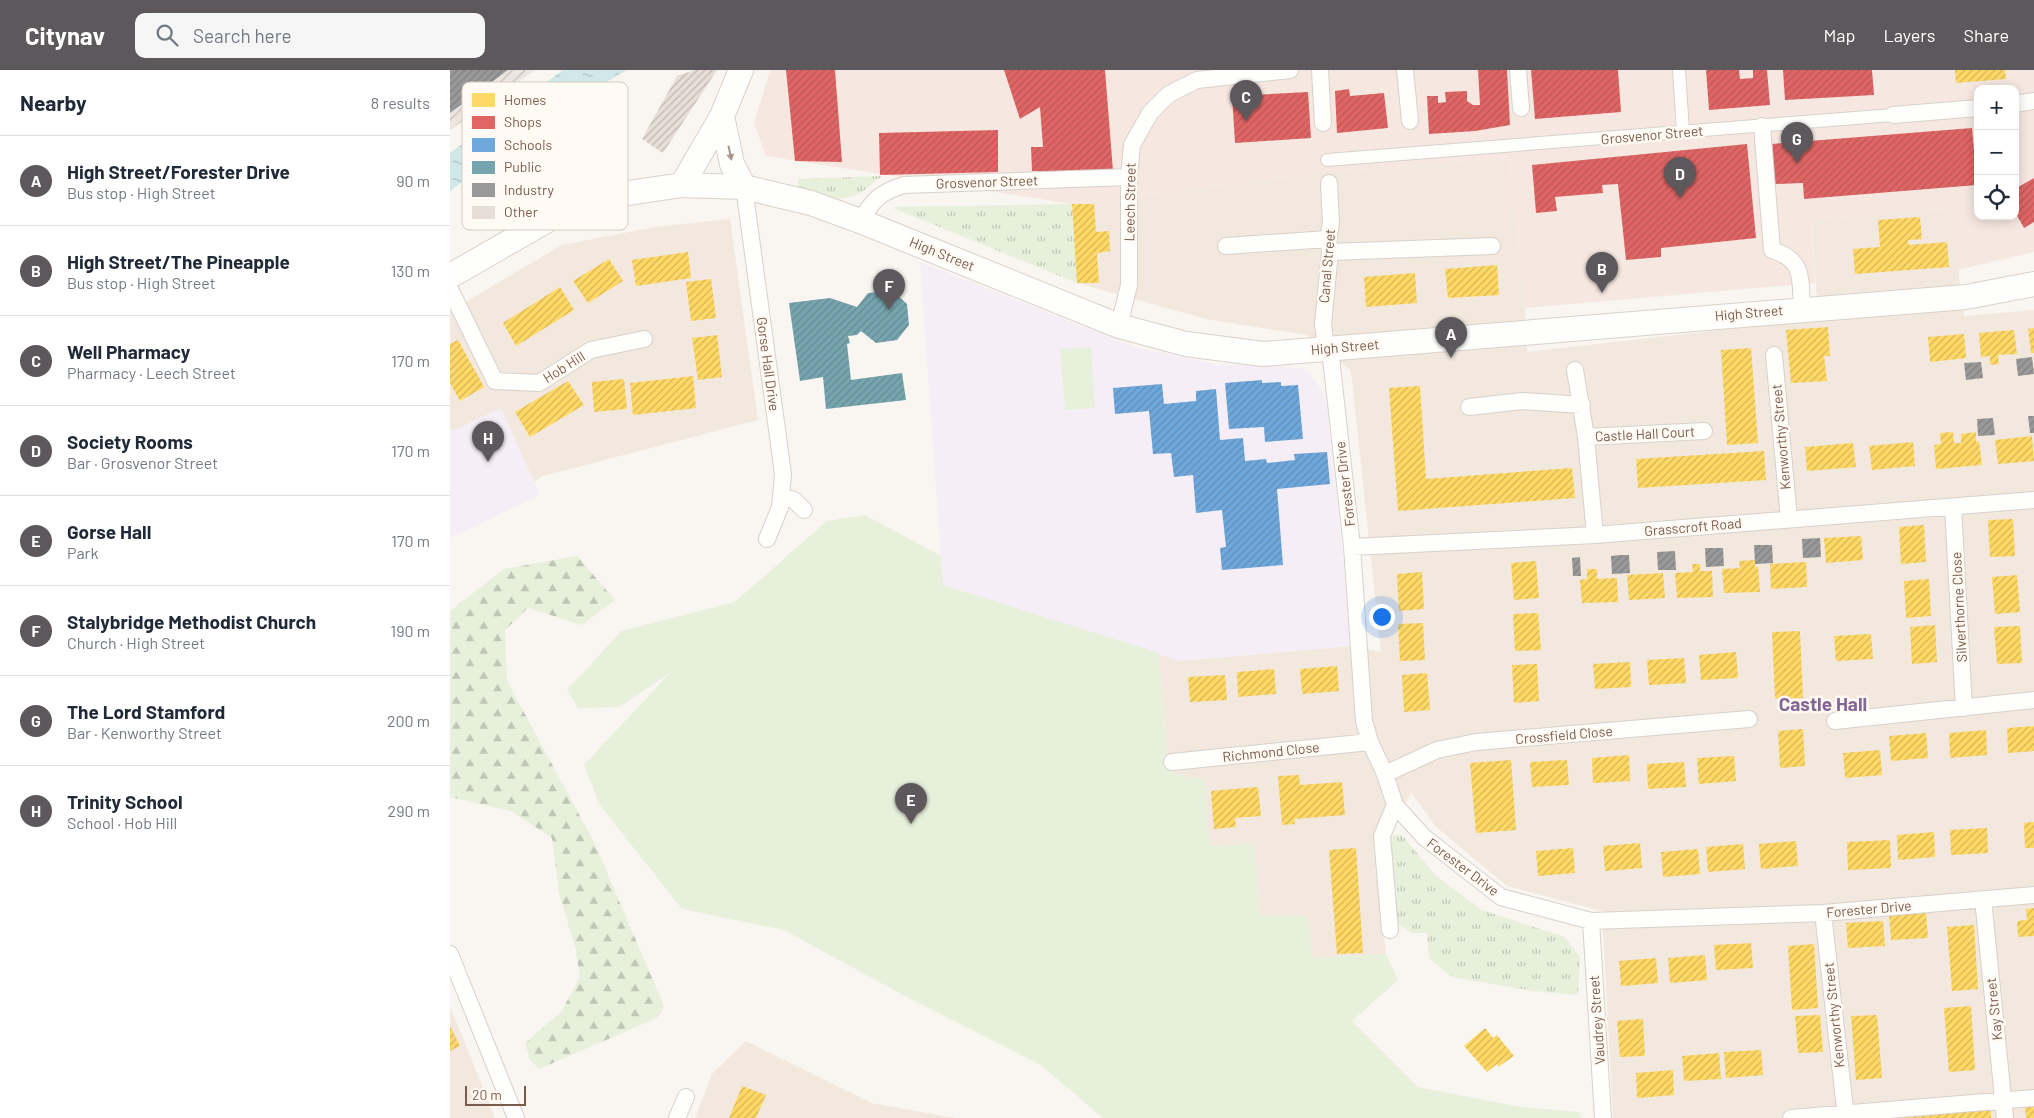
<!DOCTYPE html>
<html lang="en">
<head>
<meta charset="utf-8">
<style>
  body { margin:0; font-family:Barlow,sans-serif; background:#f6f6f7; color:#1f2937 }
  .controls { position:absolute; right:15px; top:15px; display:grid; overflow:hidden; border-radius:10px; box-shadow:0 2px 12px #0003 }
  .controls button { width:45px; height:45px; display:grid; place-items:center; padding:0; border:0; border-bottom:1px solid #e0e1e3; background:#fff; color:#1f2937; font:25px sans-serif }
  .scale { position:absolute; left:15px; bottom:12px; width:61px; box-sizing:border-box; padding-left:5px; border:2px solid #7a5c4d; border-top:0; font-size:14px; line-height:18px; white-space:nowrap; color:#7a5c4d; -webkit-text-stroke:4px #fffaf3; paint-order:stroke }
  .you { position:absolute; left:931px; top:546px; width:18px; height:18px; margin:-12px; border:4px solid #fff; border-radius:50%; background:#1a73e8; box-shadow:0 0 0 8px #1a73e833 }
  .badge { display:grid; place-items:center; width:32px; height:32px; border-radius:50%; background:#5c585b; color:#fff; font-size:16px; font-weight:700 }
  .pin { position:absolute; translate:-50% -41px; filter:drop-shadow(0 1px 2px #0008) }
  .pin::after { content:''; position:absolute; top:26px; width:18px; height:15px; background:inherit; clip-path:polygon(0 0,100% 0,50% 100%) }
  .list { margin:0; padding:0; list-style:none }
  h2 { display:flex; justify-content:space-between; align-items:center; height:65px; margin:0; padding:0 20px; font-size:21px }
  h2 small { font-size:16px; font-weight:400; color:#747a83 }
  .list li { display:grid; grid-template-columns:32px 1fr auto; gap:15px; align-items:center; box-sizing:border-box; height:90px; padding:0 20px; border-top:1px solid #e0e1e3 }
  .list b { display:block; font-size:19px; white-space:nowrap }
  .list p { margin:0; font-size:16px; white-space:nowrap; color:#747a83 }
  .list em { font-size:16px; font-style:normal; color:#747a83 }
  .icon { flex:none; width:28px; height:28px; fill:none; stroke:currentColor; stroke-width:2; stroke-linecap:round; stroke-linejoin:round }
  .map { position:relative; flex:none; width:1584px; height:1048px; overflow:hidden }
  header { display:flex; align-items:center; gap:30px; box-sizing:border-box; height:70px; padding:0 25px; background:#5c585b; color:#fff }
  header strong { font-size:24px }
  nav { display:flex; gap:28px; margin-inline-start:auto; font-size:18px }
  .search { width:350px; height:45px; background:#f6f6f7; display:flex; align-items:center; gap:12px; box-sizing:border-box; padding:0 18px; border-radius:10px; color:#747a83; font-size:19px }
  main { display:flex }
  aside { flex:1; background:#fff }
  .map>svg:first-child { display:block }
  .residential { fill:#f2e8de }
  .commercial { fill:#f6e8e1; fill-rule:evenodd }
  .industrial { fill:url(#industrial-furrows) }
  .education { fill:#f6eef6 }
  .grass { fill:url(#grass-tufts) }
  .forest { fill:url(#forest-firs) }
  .green { fill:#e7f0db }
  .water { fill:url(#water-ripples) }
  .homes { fill:url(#homes-hatch) }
  .shops { fill:url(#shops-hatch) }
  .schools { fill:url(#schools-hatch) }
  .public { fill:url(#public-hatch) }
  .industry { fill:url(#industry-hatch) }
  .building { fill:url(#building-hatch) }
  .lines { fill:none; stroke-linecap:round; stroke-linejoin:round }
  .pedestrian-casing { stroke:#d7d1cb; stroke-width:14 }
  .minor-casing { stroke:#d7d1cb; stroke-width:18 }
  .secondary-casing { stroke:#d9d2cb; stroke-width:26 }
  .pedestrian { stroke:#fefefd; stroke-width:12 }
  .minor { stroke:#fefefd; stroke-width:16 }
  .secondary { stroke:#fefefd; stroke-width:24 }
  .oneway { fill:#a8958b }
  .labels { text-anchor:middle; stroke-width:5; stroke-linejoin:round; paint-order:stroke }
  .street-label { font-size:14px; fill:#7a5c4d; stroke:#fffaf3 }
  .district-label { font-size:19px; font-weight:bold; fill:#846695; stroke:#fffaf3 }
  .key { fill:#fffaf3; stroke:#d7cbc1; stroke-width:1 }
  .key-label { font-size:14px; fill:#7a5c4d }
</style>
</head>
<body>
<header>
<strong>Citynav</strong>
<div class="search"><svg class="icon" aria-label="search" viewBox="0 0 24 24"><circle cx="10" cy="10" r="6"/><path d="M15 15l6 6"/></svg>Search here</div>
<nav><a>Map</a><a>Layers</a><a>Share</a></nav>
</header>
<main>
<aside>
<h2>Nearby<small>8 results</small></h2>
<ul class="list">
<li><span class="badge">A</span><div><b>High Street/Forester Drive</b><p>Bus stop · High Street</p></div><em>90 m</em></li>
<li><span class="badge">B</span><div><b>High Street/The Pineapple</b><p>Bus stop · High Street</p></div><em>130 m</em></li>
<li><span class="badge">C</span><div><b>Well Pharmacy</b><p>Pharmacy · Leech Street</p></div><em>170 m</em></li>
<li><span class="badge">D</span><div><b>Society Rooms</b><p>Bar · Grosvenor Street</p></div><em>170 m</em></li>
<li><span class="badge">E</span><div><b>Gorse Hall</b><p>Park</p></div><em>170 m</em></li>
<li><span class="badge">F</span><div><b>Stalybridge Methodist Church</b><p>Church · High Street</p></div><em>190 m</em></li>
<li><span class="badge">G</span><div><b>The Lord Stamford</b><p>Bar · Kenworthy Street</p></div><em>200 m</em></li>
<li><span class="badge">H</span><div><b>Trinity School</b><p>School · Hob Hill</p></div><em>290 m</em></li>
</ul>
</aside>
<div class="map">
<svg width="1584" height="1048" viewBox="0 0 1584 1048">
  <defs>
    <pattern id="industrial-furrows" width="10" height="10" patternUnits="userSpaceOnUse" patternTransform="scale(1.25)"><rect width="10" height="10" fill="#ede5e0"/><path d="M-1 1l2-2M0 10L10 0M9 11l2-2" fill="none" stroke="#c5bdb8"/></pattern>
    <pattern id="grass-tufts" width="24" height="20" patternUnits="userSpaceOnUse" patternTransform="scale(1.25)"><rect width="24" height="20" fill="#e7f0db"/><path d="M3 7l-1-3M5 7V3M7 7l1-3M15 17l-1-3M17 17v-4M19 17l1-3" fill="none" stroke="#c0c6b4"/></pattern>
    <pattern id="forest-firs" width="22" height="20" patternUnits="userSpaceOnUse" patternTransform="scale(1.25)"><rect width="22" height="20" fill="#e7f0db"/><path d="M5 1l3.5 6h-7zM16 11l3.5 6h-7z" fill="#c0c6b4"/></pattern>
    <pattern id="water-ripples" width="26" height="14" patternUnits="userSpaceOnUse" patternTransform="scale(1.25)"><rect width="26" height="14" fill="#d0e8ea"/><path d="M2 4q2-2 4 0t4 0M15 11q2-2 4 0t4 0" fill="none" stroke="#aebfc0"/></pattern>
    <pattern id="homes-hatch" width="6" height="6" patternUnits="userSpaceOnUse" patternTransform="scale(1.25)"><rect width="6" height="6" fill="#ffd966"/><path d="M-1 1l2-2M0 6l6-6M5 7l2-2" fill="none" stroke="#d3b356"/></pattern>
    <pattern id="shops-hatch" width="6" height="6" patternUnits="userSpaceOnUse" patternTransform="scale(1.25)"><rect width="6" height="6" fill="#e06666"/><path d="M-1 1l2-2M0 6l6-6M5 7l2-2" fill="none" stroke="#bb5756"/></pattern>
    <pattern id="schools-hatch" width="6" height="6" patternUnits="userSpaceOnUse" patternTransform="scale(1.25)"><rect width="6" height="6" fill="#6fa8dc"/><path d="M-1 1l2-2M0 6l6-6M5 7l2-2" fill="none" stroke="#608cb5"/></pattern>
    <pattern id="public-hatch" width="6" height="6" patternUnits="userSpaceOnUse" patternTransform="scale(1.25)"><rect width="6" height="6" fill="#76a5af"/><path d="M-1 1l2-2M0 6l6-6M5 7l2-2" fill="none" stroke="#668a91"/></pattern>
    <pattern id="industry-hatch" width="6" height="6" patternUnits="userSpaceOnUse" patternTransform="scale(1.25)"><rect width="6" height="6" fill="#999"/><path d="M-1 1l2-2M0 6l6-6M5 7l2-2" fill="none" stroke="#82807f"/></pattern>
    <pattern id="building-hatch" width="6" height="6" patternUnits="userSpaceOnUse" patternTransform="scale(1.25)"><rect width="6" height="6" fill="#e6ded7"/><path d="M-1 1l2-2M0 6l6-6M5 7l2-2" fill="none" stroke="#bfb7b1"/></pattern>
  </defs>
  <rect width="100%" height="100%" fill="#f9f5f0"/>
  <path class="residential" d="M1059 89 1075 238 1077 282 1368 249 1362 150 1501 139 1514 246 1584 240V1048H1163L1152 841 1057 816 986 757 961 722 926 790 936 884 862 888 809 846 805 774 760 776 754 709 727 705 718 699 709 583 729 591 902 576 931 582 901 301 857 265 756 249 627 213 622 134 878 102Z
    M280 149 308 350 93 406 0 465V241L112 175 205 157Z
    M0 936 45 1048H0Z
    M296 971 421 1033 505 1048H245L262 1004Z"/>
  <path class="commercial" d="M320 0H1584V182L1507 200 1500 139 1362 150 1365 213 1075 238 1059 89 878 102 622 134 316 86 304 53ZM1528 19H1565V146H1528Z"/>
  <path class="industrial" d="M0 0H85L0 60Z"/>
  <path class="education" d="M470 192 685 277 771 295 804 294 857 299 876 327 902 576 729 591 493 515Z
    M51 338 90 425 0 468V359H7Z"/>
  <path class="grass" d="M432 106C423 112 415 121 406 125 385 134 367 125 348 117V109Z
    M622 134 627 213 443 138 444 137Z
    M944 765H952L986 806 1032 840 1115 867 1130 887 1128 925 1083 921 1002 907 979 888 977 863H962L948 854 938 772Z"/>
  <path class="forest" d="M127 486 165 530 132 555 78 538 55 560 57 611 144 772 214 936 207 948 89 999 80 990 75 973 111 942 130 907 125 876 109 823 102 768 61 741 0 727V541L54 499Z"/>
  <path class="green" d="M641 277 645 338 615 340 610 279Z
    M415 445 491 486 493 515 709 583 718 699 727 705 754 709 760 776 805 774 809 846H857L863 888 936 884 948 910 902 951 968 1017 1070 1037 1129 1042 1132 1048H653L591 995 453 925 334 860 232 839 149 734 134 695 221 602 169 637 128 638 117 619 137 599 171 561 285 532 377 451Z"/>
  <path class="water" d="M113 0H177L117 35 0 121V83Z"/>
  <path class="homes" d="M1505 0H1555L1556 9 1506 13Z
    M622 134H644L646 162 659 161 660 181 647 183 649 213H627Z
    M1470 147 1472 169 1458 170 1459 175 1497 172 1499 197 1405 204 1403 179 1430 177 1428 150Z
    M238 182 241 208 186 216 182 190Z
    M159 189 173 211 138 233 123 211Z
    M1047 195 1049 225 998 228 995 199Z
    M965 203 967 233 916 237 914 207Z
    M261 209 266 248 241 251 236 212Z
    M110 217 124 240 66 276 53 253Z
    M1378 257 1380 286H1374L1377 311 1341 313 1336 260Z
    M1584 258V283H1581L1578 259Z
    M1564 260 1567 284 1548 285 1549 294 1540 295V286L1531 287 1529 263Z
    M1514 264 1516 288 1480 292 1478 267Z
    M267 265 272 307 248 310 242 268Z
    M8 270 34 317 10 331 0 313V274Z
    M1301 278 1308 373 1277 375 1271 280Z
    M243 306 246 338 183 345 180 313Z
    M174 309 177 339 144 342 142 312Z
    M118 311 134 335 80 367 65 342Z
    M970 316 976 409 1122 398 1125 428 948 441 939 318Z
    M1503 362 1504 373H1511V364L1526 362V372L1529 371 1532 395 1486 399 1484 375 1491 374 1490 363Z
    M1582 366 1584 391 1548 394 1545 370Z
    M1463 372 1465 396 1422 400 1419 376Z
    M1403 373 1406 397 1357 401 1355 377Z
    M1314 381 1316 410 1188 418 1186 389Z
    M1563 449 1565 486 1540 487 1538 450Z
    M1474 455 1476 492 1451 494 1449 457Z
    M1411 466 1413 490 1376 493 1374 468Z
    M1305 490V497H1308L1310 522 1274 523 1272 499 1290 498 1289 491Z
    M1086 491 1089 528 1064 530 1061 493Z
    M1356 492 1357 517 1321 519 1320 494Z
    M1242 494H1250V501H1262L1263 527 1227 528 1225 503 1243 502Z
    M1137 499H1147V509L1167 508 1168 532 1132 533 1130 510 1137 509Z
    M972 502 974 539 949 541 947 504Z
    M1213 503 1215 528 1179 530 1177 505Z
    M1567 505 1570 542 1545 544 1542 507Z
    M1479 509 1481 546 1456 548 1454 511Z
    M1088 543 1091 580 1065 581 1063 544Z
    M973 553 975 590 950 591 948 554Z
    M1485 555 1487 592 1462 594 1460 557Z
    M1570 556 1572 593 1547 594 1544 557Z
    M1350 561 1353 628 1325 629 1322 562Z
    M1421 564 1423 589 1386 591 1384 566Z
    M1286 582 1288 608 1251 610 1249 585Z
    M1234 588 1236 613 1199 615 1197 590Z
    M1180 592 1181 617 1145 619 1143 594Z
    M1087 594 1089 631 1064 633 1062 595Z
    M887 596 889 621 852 624 850 599Z
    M824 599 826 624 788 627 787 602Z
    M977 603 980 640 954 642 952 605Z
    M775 605 777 630 740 632 738 607Z
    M1584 656V681L1558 683 1557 658Z
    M1353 659 1355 696 1330 698 1328 661Z
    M1536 660 1537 685 1500 688 1499 663Z
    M1476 663 1478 688 1441 691 1439 666Z
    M1430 680 1432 705 1395 708 1393 683Z
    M1179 685 1180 711 1143 713 1142 688Z
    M1284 686 1286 711 1249 714 1247 688Z
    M1061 690 1066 760 1026 763 1020 693Z
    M1117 690 1119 715 1082 717 1080 692Z
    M1234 692 1236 717 1198 719 1197 694Z
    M849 705 850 715 892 712 895 745 844 749 845 754 832 755 828 706Z
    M808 717 811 746 785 748 786 757 764 759 761 721Z
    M1584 752V778H1575L1574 753Z
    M1537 758 1538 783 1501 785 1500 760Z
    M1484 762 1485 787 1448 790 1447 765Z
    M1440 770 1441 798 1398 800 1397 772Z
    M1346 771 1348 796 1311 799 1309 774Z
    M1190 773 1192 798 1155 801 1153 776Z
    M1293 774 1295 799 1258 802 1256 777Z
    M906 778 913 883 887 884 879 780Z
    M1123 778 1125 803 1088 806 1086 781Z
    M1248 779 1250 804 1213 807 1211 782Z
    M1584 838V866L1568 867 1567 851 1577 850 1576 839Z
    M1476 843 1478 868 1441 870 1439 845Z
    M1433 851 1435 876 1398 878 1396 853Z
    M1524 855 1528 919 1502 921 1497 857Z
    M1301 873 1303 898 1266 900 1264 875Z
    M1364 874 1368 938 1342 940 1338 876Z
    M1255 885 1257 910 1220 913 1218 888Z
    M1206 888 1208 913 1171 916 1169 891Z
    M1521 936 1525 1000 1499 1002 1494 938Z
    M1370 945 1373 982 1348 983 1345 946Z
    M1427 945 1432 1008 1406 1010 1401 946Z
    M1193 949 1195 986 1170 987 1167 951Z
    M0 956 10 976 0 981Z
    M1035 958 1043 968 1047 965 1064 986 1048 997 1047 994 1037 1002 1014 976Z
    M1311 980 1313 1005 1276 1008 1274 982Z
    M1269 983 1271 1009 1234 1011 1232 986Z
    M1223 1000 1224 1025 1187 1028 1186 1003Z
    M292 1016 316 1025 306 1048H279Z
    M1541 1036V1048H1408Z
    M1584 1036V1048H1576L1575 1037Z"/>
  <path class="shops" d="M336 0H385L392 92 345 91Z
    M554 0H655L663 101H582L581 77H593L590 37 570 49Z
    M1028 0H1057L1060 55 1025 61 979 64 977 26H988V33L996 32 995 22 1017 21V31L1023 35H1030Z
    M1081 0H1168L1171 42 1085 49Z
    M1256 0H1289L1290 9 1303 8V0H1317L1320 35 1259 40Z
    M1333 0H1422L1424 25 1335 30Z
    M899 19 900 26 934 23 938 58 887 63 885 21Z
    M858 22 861 68 785 73 782 26Z
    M1522 58 1527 115 1354 129 1353 113 1325 114 1322 74Z
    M548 60V102L430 105 429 63Z
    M1297 74 1306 168 1211 178V187L1176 190 1168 114 1152 115 1153 123 1105 127 1107 141 1086 143 1082 95Z
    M1584 108V152L1574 158 1565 142V119Z"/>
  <path class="schools" d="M812 310V313L831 312V316L848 315 853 369 815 372 814 357 779 359 775 313Z
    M712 314 714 334 746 331V321L766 319 770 370 793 368 795 391 816 389 817 393 845 390 844 384 877 382 880 414 827 419 833 495 772 500 770 478 776 477 772 440 746 443 743 405 724 407 721 383 703 384 699 341 665 344 663 318Z"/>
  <path class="public" d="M443 221 457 234 459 255 447 270 426 273 411 261 407 265 398 266 400 273 397 274 401 310 452 303 456 330 376 339 373 307 350 311 339 233 380 228 407 237 418 223Z"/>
  <path class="industry" d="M0 0H58L0 43Z
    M1582 287 1584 304 1568 306 1566 289Z
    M1531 292 1533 308 1516 310 1514 293Z
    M1578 346H1584V363H1580Z
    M1543 348 1545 365 1528 366 1527 349Z
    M1370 468 1371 487 1353 488 1352 469Z
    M1304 475H1322L1323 493 1305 494Z
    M1255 478H1273L1274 496 1256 497Z
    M1225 481 1226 500H1208L1207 482Z
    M1170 485H1179L1180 503 1162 504 1161 486Z
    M1130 487 1131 506H1123L1122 488Z"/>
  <path class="building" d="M245 0H267L213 83 192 69 227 6Z"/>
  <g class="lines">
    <defs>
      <path id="pedestrian" d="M1229 0 1233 62
        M877 90 1443 45"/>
      <path id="minor" d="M870 0 873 53
        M955 0 960 51
        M1068 0 1071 38
        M1565 34 1584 31
        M1443 45 1528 38
        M1312 56 1322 180C1355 190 1350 209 1352 239
        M294 117 333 404 330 437 317 469
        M410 151C424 129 429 123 454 115L679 107
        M776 176 878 169
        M880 182 1042 176
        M0 219 45 311 89 313 141 280 194 269
        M669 256 679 215V107L682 75 700 43 719 24 747 10 840 0
        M876 279 873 254 880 182 878 169 881 153 879 113
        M880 279 902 477 914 651 920 672 935 704 945 735 974 767 1051 827 1141 851 1373 843 1584 825
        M1324 285 1339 449
        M1125 300 1136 367 1145 465
        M1019 337 1072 331 1132 335
        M1136 367 1254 361
        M331 426 344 430 354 440
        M1503 437 1514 638
        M902 477 1145 465 1584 430
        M1385 651 1584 630
        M722 692 920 672
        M935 704 987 680 1026 672 1299 649
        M1533 829 1555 1048
        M1373 843 1396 1048
        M1141 851 1153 1048
        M940 860 932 766 945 735
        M0 884 66 1048
        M227 1048 236 1027
        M1341 1048 1584 1028"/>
      <path id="secondary" d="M272 46 282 94 294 117
        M232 115 272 46 291 0
        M0 206 108 144 172 124 232 115 294 117 361 133 410 151 669 256 736 274 813 284 1516 227 1584 214"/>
    </defs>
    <use href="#pedestrian" class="pedestrian-casing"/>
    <use href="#minor" class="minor-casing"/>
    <use href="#secondary" class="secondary-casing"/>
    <use href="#pedestrian" class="pedestrian"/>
    <use href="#minor" class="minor"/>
    <use href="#secondary" class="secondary"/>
  </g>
  <defs><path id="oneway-solid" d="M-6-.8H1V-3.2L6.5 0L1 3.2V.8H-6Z" transform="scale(1.25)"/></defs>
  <use class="oneway" href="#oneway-solid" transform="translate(280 83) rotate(78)"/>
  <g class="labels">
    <g class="street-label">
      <text transform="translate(1202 65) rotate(-5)" y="5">Grosvenor Street</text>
      <text transform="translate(537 112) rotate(-2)" y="5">Grosvenor Street</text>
      <text transform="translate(680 132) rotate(-89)" y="5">Leech Street</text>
      <text transform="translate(492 184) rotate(22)" y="5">High Street</text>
      <text transform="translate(877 196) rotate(-85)" y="5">Canal Street</text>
      <text transform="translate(1299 243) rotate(-5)" y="5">High Street</text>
      <text transform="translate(895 277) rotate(-5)" y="5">High Street</text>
      <text transform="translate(318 294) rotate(82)" y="5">Gorse Hall Drive</text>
      <text transform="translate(114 297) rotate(-32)" y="5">Hob Hill</text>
      <text transform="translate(1195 364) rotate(-3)" y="5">Castle Hall Court</text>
      <text transform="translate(1331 367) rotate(-95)" y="5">Kenworthy Street</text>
      <text transform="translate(895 414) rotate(-97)" y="5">Forester Drive</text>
      <text transform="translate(1243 457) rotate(-5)" y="5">Grasscroft Road</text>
      <text transform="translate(1509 537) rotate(-93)" y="5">Silverthorne Close</text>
      <text transform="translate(1114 665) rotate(-5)" y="5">Crossfield Close</text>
      <text transform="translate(821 682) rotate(-6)" y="5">Richmond Close</text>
      <text transform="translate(1013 797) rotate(37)" y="5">Forester Drive</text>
      <text transform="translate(1419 839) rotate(-5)" y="5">Forester Drive</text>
      <text transform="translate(1544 939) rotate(-96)" y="5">Kay Street</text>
      <text transform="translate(1384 945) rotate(-96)" y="5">Kenworthy Street</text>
      <text transform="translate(1147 950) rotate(-94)" y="5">Vaudrey Street</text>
    </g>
    <g class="district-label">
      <text x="1373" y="641">Castle Hall</text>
    </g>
  </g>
  <rect x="12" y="12" width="166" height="148" rx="8" class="key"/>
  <rect x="22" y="23" width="23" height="14" fill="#ffd966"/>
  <rect x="22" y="46" width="23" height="13" fill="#e06666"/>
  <rect x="22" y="68" width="23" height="14" fill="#6fa8dc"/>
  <rect x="22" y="91" width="23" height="13" fill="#76a5af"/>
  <rect x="22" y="113" width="23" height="14" fill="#999"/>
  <rect x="22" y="136" width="23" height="13" fill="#e6ded7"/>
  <g class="key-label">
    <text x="54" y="35">Homes</text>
    <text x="54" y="57">Shops</text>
    <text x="54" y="80">Schools</text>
    <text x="54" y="102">Public</text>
    <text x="54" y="125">Industry</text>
    <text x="54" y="147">Other</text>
  </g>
</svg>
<div class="controls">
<button>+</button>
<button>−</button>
<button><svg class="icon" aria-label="locate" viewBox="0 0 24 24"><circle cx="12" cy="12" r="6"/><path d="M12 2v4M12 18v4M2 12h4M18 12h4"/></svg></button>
</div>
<div class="scale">20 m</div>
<div class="you"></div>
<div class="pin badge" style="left:1001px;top:288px">A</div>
<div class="pin badge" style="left:1152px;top:223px">B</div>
<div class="pin badge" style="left:796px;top:51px">C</div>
<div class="pin badge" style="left:1230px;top:128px">D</div>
<div class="pin badge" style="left:461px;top:754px">E</div>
<div class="pin badge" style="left:439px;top:240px">F</div>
<div class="pin badge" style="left:1347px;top:93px">G</div>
<div class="pin badge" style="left:38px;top:392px">H</div>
</div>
</main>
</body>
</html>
